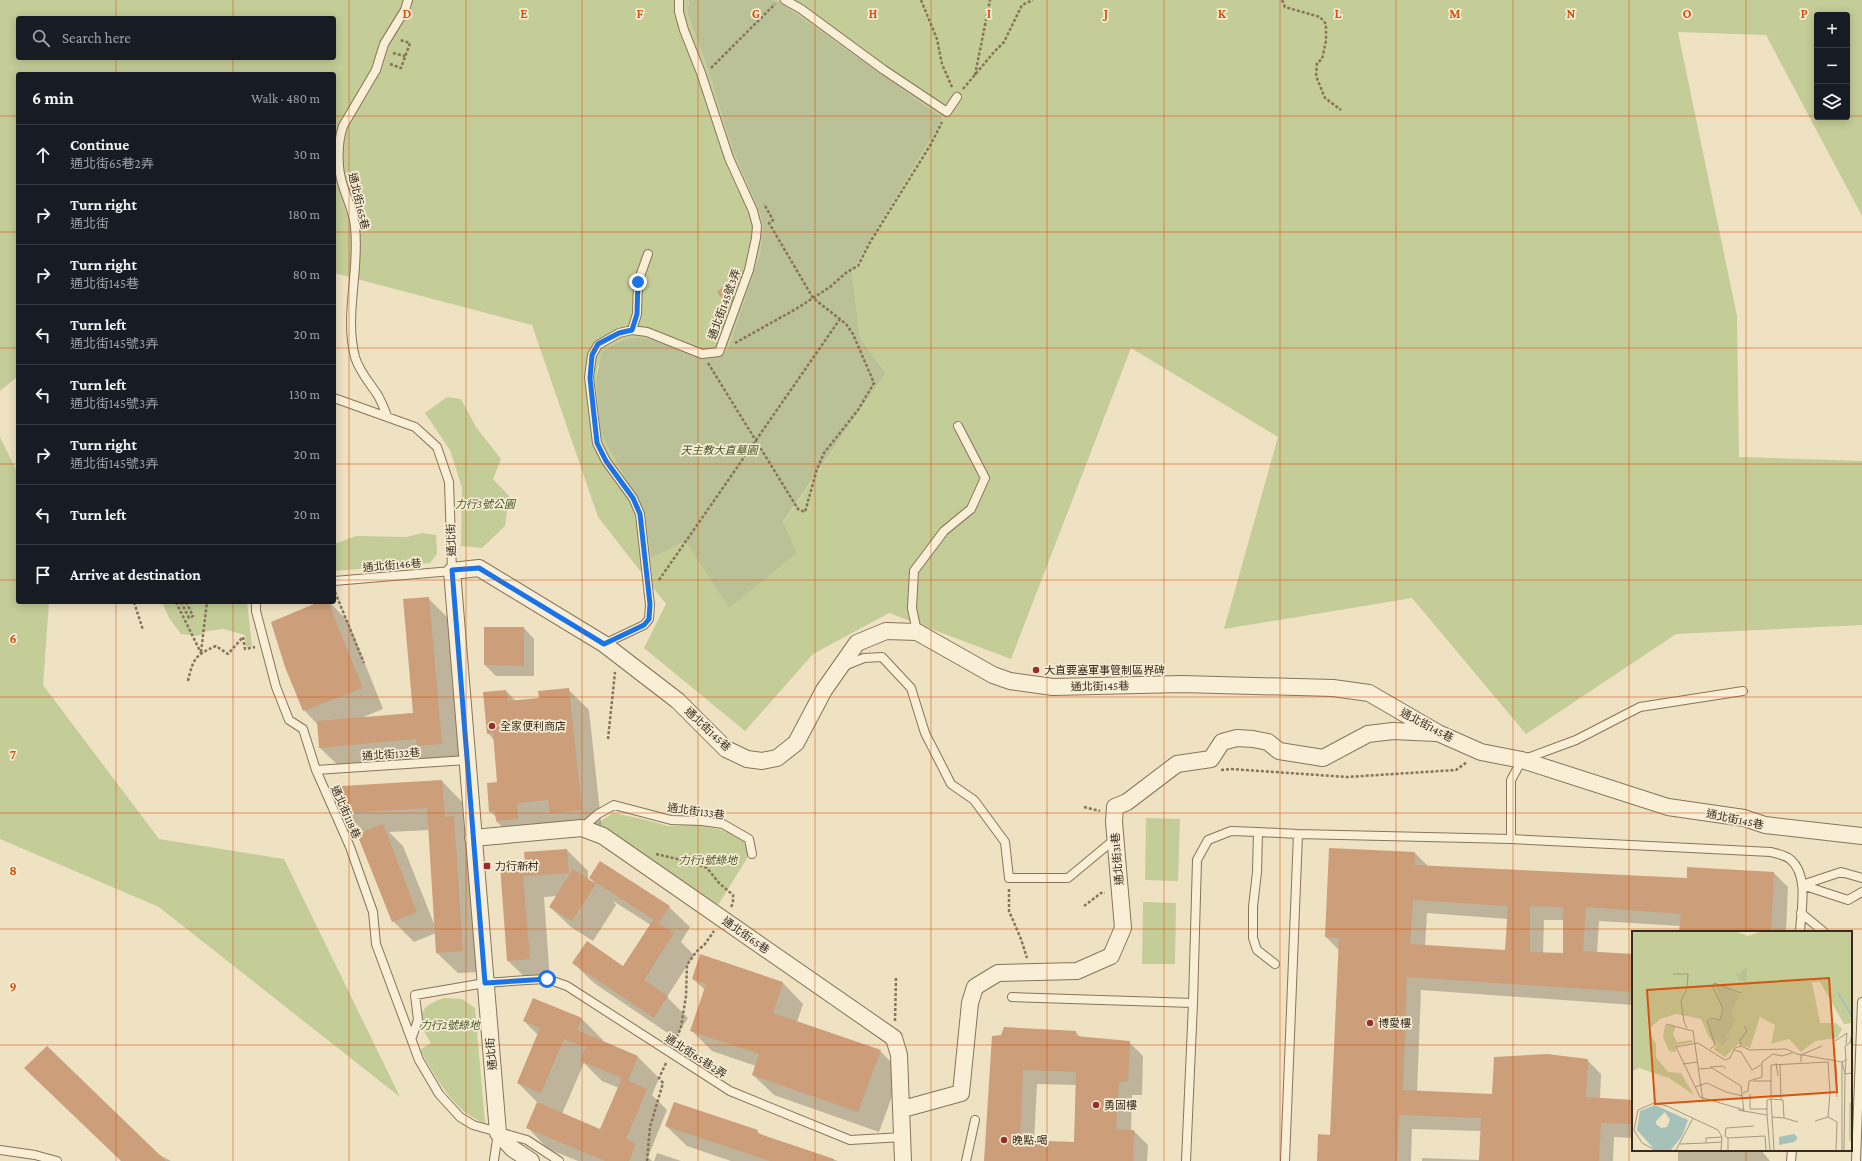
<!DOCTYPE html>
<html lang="en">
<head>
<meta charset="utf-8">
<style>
  body { margin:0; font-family:"Crimson Pro","Noto Sans TC",serif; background:#242831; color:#f1f3f6 }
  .controls { position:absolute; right:12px; top:12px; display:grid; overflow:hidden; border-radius:4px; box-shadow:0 2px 10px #0003 }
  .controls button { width:36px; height:36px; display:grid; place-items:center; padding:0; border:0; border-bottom:1px solid #363941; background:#171b24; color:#f1f3f6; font:20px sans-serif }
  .stop { position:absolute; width:12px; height:12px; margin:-9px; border:3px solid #1a73e8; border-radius:50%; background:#fff }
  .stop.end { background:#1a73e8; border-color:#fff; box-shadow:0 1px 4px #0008 }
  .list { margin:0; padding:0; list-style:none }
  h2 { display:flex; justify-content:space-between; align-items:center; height:52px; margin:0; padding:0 16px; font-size:17px }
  h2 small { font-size:13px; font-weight:400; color:#9ea1a6 }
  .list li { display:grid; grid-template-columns:26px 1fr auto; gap:12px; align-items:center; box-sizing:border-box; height:60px; padding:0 16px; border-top:1px solid #363941 }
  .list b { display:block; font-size:15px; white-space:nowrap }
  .list p { margin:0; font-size:13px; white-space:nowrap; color:#9ea1a6 }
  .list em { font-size:13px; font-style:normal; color:#9ea1a6 }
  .icon { flex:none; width:22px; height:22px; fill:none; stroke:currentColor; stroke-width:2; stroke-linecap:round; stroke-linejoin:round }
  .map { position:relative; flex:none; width:1862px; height:1161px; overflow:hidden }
  .search { position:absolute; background:#171b24; box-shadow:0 2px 10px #0003; left:16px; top:16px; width:320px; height:44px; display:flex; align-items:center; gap:10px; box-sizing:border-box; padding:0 14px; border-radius:4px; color:#9ea1a6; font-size:15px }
  .panel { position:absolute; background:#171b24; box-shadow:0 2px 10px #0003; left:16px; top:72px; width:320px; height:532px; border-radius:4px }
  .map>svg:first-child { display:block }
  .green { fill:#c4cc97; fill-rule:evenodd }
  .cemetery { fill:#bbc196 }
  .shadow { fill:#0003; fill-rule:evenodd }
  .building { fill:#cc9e79; fill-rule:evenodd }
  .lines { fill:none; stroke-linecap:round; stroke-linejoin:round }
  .lane-casing { stroke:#88745a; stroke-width:10 }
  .street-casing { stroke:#88745a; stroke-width:18 }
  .path { stroke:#88745a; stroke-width:2.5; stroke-dasharray:3 2; stroke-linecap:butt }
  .lane { stroke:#f9efd6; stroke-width:8 }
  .street { stroke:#f9efd6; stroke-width:16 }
  .route { stroke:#1a73e8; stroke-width:5 }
  .grid { fill:none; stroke:#d6540e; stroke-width:1; stroke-opacity:0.55 }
  .poi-dot { fill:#972c2a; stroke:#f5ecd3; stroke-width:1.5 }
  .labels { text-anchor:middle; stroke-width:3.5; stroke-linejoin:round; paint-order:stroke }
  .street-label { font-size:11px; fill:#382b1e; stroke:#f5ecd3 }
  .park-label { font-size:11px; font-style:italic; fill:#475525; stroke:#f5ecd3 }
  .poi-label { font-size:11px; fill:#382b1e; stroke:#f5ecd3; text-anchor:start }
  .inset-river { fill:none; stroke:#a5c1ba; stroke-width:2 }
  .inset-road { fill:none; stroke:#a59981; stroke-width:1 }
  .view { fill:#d6540e; fill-opacity:0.15; stroke:#d6540e; stroke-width:2 }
  .inset-edge { fill:none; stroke:#382b1e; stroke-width:2 }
  .grid-label { font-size:13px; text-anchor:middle; font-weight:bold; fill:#d6540e; stroke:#f5ecd3; stroke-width:3.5; stroke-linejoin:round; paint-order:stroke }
</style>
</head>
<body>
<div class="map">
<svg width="1862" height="1161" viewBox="0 0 1862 1161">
  <rect width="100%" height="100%" fill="#eee2c3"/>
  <path class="green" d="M0 0H689L687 13 705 60 732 148 761 216 763 229 760 254 729 346 723 355 692 354 598 365 596 379 600 433 646 512 652 557 686 541 783 523 886 373 860 338 852 271 943 118 780 2 772 0H1862V216L1766 35 1678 32 1737 316 1739 457 1862 461V625L1676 634 1526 734 1412 598 1224 629 1278 437 1131 348 1011 659 889 613 813 654 745 731 644 648 666 604 598 517 532 325 334 273V74H18V376L0 391ZM1817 15H1847V117H1817ZM18 18H334V58H18Z
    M447 397 461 399 476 427 501 459 493 479 509 496 505 526 482 548 461 546 462 488 450 450 425 413Z
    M0 437 18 474V602H49L43 685 159 839 284 859 400 1097 159 907 0 839Z
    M422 533 436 535 437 554 430 563 334 571V544L356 536 407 537Z
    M162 602H247L252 646 246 647 245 635 223 629 207 631 198 636 181 634 169 618Z
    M613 813 643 819 668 826 696 825 723 830 745 839 749 855 718 905 598 823Z
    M1146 818 1180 819 1178 881 1145 880Z
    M1143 902 1176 903 1175 964H1142Z
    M444 998 462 999 475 1008 485 1123C453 1113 436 1076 420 1050L431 1043C417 1021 415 1007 444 998Z"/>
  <path class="cemetery" d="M689 0H772L780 2 943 118 852 271 860 338 886 373 783 522 797 553 729 608 686 541 651 558 645 512 600 433 596 379 602 352C643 324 651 344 692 354 701 356 713 355 723 355L729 346 760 254 763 229 761 216 732 148 705 60 687 13Z"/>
  <path class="shadow" d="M734 296 736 298 729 305 727 302Z
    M428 598 449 619 463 764 439 766 432 760 341 768 320 748 318 725 304 710 322 602H329L348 621 383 709 361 718 414 713Z
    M485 628H524L534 639V676H496L485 665Z
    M568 689 589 710 602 831 572 834 560 822 537 824 538 840 517 841 496 821V817L490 811 498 782 494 740 488 733 506 691 516 701 540 699Z
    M442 781 462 802 464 828 475 838 483 972 458 973 437 953 436 933 414 942 393 921 365 833 344 812ZM429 830 435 926 403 846 389 832Z
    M567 850 588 871V881L594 882 590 878 669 907 690 927 681 942 694 955 667 997 688 1018 675 1038 594 983 573 963 623 967 651 925 613 901 616 905 593 941 571 927 550 907 557 896 544 897 550 980 529 981 508 961 501 866 526 864Z
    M1415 853 1429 867 1688 879 1774 873 1788 887 1786 932H1680L1681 926 1599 921 1597 953 1633 955V1005L1421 990 1417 1092 1492 1095 1587 1060 1601 1074 1600 1099 1633 1101V1138L1614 1137 1613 1161H1422V1158L1480 1160 1482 1131 1412 1129 1411 1161H1318L1331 1136 1340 951 1326 937ZM1427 913 1508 919 1506 951 1425 946ZM1544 920H1564V954H1543Z
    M693 979 783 983 803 1004 797 1022 880 1051 901 1072 879 1132 774 1095 753 1075 756 1066 712 1051 691 1030 705 990Z
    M533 999 582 1019 603 1040 602 1042 638 1057 659 1078 652 1095 667 1110 648 1157 652 1161H578L548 1149 528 1128 538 1103 518 1083 538 1035 524 1021ZM584 1063 602 1081 619 1088 601 1130 562 1114Z
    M1076 1032 1081 1038 1129 1042 1143 1056 1142 1095H1132L1131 1131H1134L1148 1145 1147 1161H986L993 1037ZM1037 1084 1077 1085 1075 1143 1034 1141Z
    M666 1126 757 1131 761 1135 838 1161H731L687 1146Z
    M1678 1150H1761L1770 1161H1678Z
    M657 1153 681 1161H654Z
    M158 1154 171 1161H121Z"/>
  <path class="building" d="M726 285 734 295 725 302 717 292Z
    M429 597 442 744 417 746 416 739 319 748 317 721 413 713 403 599Z
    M319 602H328L363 688 303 711 285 667 271 622Z
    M484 627H524V666L484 665Z
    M569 688 582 810 550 813 548 800 517 803 518 819 496 821 495 811 489 812 487 783 497 782 493 733 487 734 483 692 506 690 508 701 539 698 538 691Z
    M442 780 445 817 454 816 463 951 436 953 427 808 343 813 342 786Z
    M383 824 417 912 392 922 357 834Z
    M1329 848 1415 852V865L1687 878V867L1774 872 1771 932H1679L1681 914 1586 907 1583 951 1633 954V992L1407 977 1403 1090 1492 1094 1494 1057 1547 1054 1588 1059 1586 1097 1633 1100V1124L1601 1123 1599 1161H1479L1481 1118 1399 1115 1397 1161H1317L1318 1134 1330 1135 1339 938 1325 937ZM1413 900 1508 906 1505 950 1410 944ZM1530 906 1563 907V953L1530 952Z
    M567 849 569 873 523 876 530 959 507 961 500 865 525 863 524 852Z
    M600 861 670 906 659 923 589 878Z
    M573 869 596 884 572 921 549 907Z
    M653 920 674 933 644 980 668 996 654 1018 572 963 587 941 623 966Z
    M700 954 783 982 773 1013 881 1050 858 1112 752 1075 759 1054 690 1031 706 984 692 979Z
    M533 998 582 1018 577 1030 638 1056 628 1081 624 1079 647 1089 626 1139 636 1144 629 1161H605L526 1128 537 1102 600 1129 622 1078 580 1061 586 1047 564 1039 541 1093 517 1083 540 1028 523 1021Z
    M1004 1027 1076 1031 1075 1036 1130 1041 1128 1081 1119 1082 1116 1129 1134 1130 1133 1161H984L992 1036 1001 1035ZM1023 1070 1076 1072 1074 1142 1020 1140Z
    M47 1046 166 1161H121L24 1068Z
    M674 1102 758 1130 757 1133 834 1159V1161H770L665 1126Z"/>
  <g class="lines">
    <defs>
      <path id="lane" d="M785 0 801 9 884 70 947 112 957 97
        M632 330 637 314 638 282 648 254
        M334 398 415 427 437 447 449 482 452 571 334 581
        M387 416C384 408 381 400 377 394 369 382 359 371 355 357 344 315 360 270 355 227 354 213 347 199 343 186 337 168 337 144 343 126L376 70 384 44 405 10 408 0
        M256 602V611L276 687 289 720 303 729 316 770 350 847 373 912 376 944 419 1060 439 1094 460 1117 473 1125 527 1140 559 1161
        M917 632 912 608 914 571 944 531 971 509 985 478 958 426
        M604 644 644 625 649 619 650 605 640 514 633 498 606 461 597 443 589 377 592 355 598 345 619 333 632 330 647 332 702 354 719 352 749 270 756 238 757 226 753 211 729 158 701 73 684 30 679 12V0
        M844 666 864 658 882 657 911 688 925 733 951 784 974 800 1005 842 1009 878H1068L1115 839
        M316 770 467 760
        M582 828 598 814 614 805 671 820 702 821 723 824 749 839 752 854
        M1258 832 1257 872 1253 907V938L1257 950 1275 964
        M1511 839V780L1522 760 1576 740 1640 707 1743 691
        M1802 885 1848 900 1862 892
        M1802 885 1841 872 1862 878
        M1801 913 1824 932
        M1012 997 1193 1003
        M412 1037 418 1020 415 995 485 983 527 980 547 979 567 986 730 1091 850 1140 903 1137
        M0 1150 35 1155 57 1161
        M494 1160 498 1133
        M966 1161 975 1120
        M1186 1161 1193 1003 1197 860 1208 840 1231 831 1258 832 1298 834 1511 839 1771 852C1777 854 1786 855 1791 860 1809 876 1801 910 1800 932
        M1285 1161 1298 834
        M1791 1161 1792 1150
        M1856 1161 1862 1002"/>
      <path id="street" d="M473 838 582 828 603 836 894 1038 899 1055 903 1161
        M903 1109 961 1093 970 1003 975 987 998 973 1077 971 1111 956 1123 928 1114 822 1115 807 1127 802 1177 764 1211 759 1222 742 1237 738 1253 739 1268 742 1279 751 1323 758 1368 734 1393 731 1436 733
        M531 1161 513 1149 498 1133 452 571 479 568 604 644 678 701 726 749 747 759 762 761 777 758 796 743 824 690 857 643 886 631 917 632 993 675 1010 681 1053 687 1182 684 1333 688 1369 693 1438 733 1481 752 1522 760 1668 807 1744 818 1765 825 1862 836"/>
    </defs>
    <use href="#lane" class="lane-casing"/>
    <use href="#street" class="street-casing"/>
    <path class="path" d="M921 0 937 39 942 64 952 87
      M1282 0 1285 7 1320 17 1326 24V41L1322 59 1317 63 1316 76 1325 98 1341 110
      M393 53 405 56
      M390 64 401 68 410 43 400 40
      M711 68 775 4
      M975 75 990 0
      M963 89 994 52 1004 42 1022 5 1033 0
      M735 343 796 309 830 287 847 272 858 266 869 244 931 144 942 122
      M708 363 798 509 805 512 817 469 824 453 858 410 874 383 853 334 846 324 813 298 769 223 773 220 764 204
      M659 580 840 319
      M335 592 364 663
      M134 602 143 630
      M176 602 201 653
      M181 602 189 618 193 616 186 602
      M201 652 207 602
      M188 681C193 659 195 655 216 646L228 654 243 637 245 649 255 647
      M608 739 615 672
      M1221 770 1231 769 1347 777 1456 770 1467 762
      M1084 807 1100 811
      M656 854 694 863 707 868 719 883 733 895V903L731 907
      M1009 889V911L1021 939 1027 958
      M1084 906 1101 893H1105
      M895 1021 896 978
      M675 1042 681 1027 686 996 687 965 696 952 705 944 714 931
      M647 1161 650 1127 663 1083 659 1078 666 1063"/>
    <use href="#lane" class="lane"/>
    <use href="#street" class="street"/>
  </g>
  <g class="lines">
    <path class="route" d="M547 979 485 983 452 570 479 568 604 644 644 625 649 619 650 604 640 514 633 498 606 461 597 443 590 378 592 355 598 344 619 333 632 330 637 314 638 282"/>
  </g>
  <path class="grid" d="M116 0V18M233 0V18M349 0V1161M466 0V1161M582 0V1161M698 0V1161M815 0V1161M931 0V1161M1047 0V1161M1164 0V1161M1280 0V1161M1396 0V1161M1513 0V1161M1629 0V1161M1746 0V932M116 58V74M233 58V74M0 116H18M334 116H1817M1847 116H1862M0 232H18M334 232H1862M0 348H18M334 348H1862M0 464H18M334 464H1862M0 580H18M334 580H1862M116 602V1161M233 602V1161M0 697H1862M0 813H1862M0 929H1862M0 1045H1633M1851 1045H1862M1746 1150V1161"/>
  <g class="poi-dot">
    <circle cx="1036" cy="670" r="4"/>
    <circle cx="492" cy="726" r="4"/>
    <rect x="483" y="862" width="8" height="8" rx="2"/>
    <circle cx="1370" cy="1023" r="4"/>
    <circle cx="1096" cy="1105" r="4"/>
    <circle cx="1004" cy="1140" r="4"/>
  </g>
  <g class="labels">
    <g class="street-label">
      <text transform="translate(359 201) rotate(77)" y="4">通北街165巷</text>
      <text transform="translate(724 304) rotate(-70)" y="4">通北街145號3弄</text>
      <text transform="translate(451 540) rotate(-92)" y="4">通北街</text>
      <text transform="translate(392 565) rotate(-5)" y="4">通北街146巷</text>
      <text transform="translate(1100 686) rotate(-1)" y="4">通北街145巷</text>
      <text transform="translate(1427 725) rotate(28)" y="4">通北街145巷</text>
      <text transform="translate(708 729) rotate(43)" y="4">通北街145巷</text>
      <text transform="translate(391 754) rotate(-4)" y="4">通北街132巷</text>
      <text transform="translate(696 811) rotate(8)" y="4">通北街133巷</text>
      <text transform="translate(346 812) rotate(66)" y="4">通北街118巷</text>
      <text transform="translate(1735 819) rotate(12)" y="4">通北街145巷</text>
      <text transform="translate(1117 859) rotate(-95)" y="4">通北街31巷</text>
      <text transform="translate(746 935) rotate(35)" y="4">通北街65巷</text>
      <text transform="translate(491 1054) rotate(-95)" y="4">通北街</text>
      <text transform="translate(696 1056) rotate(33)" y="4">通北街65巷2弄</text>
    </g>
    <g class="park-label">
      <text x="719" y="454">天主教大直墓園</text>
      <text x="485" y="508">力行3號公園</text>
      <text x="708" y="864">力行1號綠地</text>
      <text x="450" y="1029">力行2號綠地</text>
    </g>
    <g class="poi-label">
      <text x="1044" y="674">大直要塞軍事管制區界碑</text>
      <text x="500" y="730">全家便利商店</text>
      <text x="495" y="870">力行新村</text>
      <text x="1378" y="1027">博愛樓</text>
      <text x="1104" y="1109">勇固樓</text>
      <text x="1012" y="1144">晚點·喝</text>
    </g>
  </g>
  <g transform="translate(1632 931)">
    <rect width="220" height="220" fill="#eee2c3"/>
    <path d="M0 1H106L116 5 127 1H220V92L212 93 188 51H180L188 92H204L210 98 205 107 183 110 169 121 157 108 139 113 143 94 128 86 118 117 106 113 93 126 82 119 84 114 77 106 69 88 44 83 28 88 16 99 24 113V126L36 141 49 142 62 164 37 147 7 137 0 140ZM108 65 100 80 104 90 95 105 82 109 77 98 89 88 91 75ZM33 94 44 95 41 103 45 111 60 109 61 111 44 115V121L37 120 31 106ZM220 171V210H217V172Z" fill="#c4cc97" fill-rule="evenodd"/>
    <path d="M111 38H115L114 51 106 47 103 41 108 43ZM83 53 91 54 108 65 100 80 104 90 95 105 97 108 90 114 86 108 82 110 77 98 76 90 88 89 91 79Z" fill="#bbc196"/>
    <path d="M23 174 56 189 50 205 39 219H23L5 199 8 180ZM33 181 38 189 35 196 29 197 24 193V190ZM162 203 166 207 162 211 147 214V206Z" fill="#a5c1ba" fill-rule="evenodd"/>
    <path class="inset-river" d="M206 62 220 85"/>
    <path class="inset-road" d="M41 43H56L55 58 49 70 52 91 55 97M34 93 61 100 71 170M203 110 215 102 214 113M109 115 108 109 115 100 112 95M78 118 83 114 75 90 79 87 88 89 91 78 81 56 82 52 109 62M102 119 109 121 120 139 129 134M214 128 213 143 220 142M169 131V124L190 115M210 131 213 143 212 219M210 131V219M210 131 214 129 213 115 218 112 220 103M144 132 146 145M51 133 66 131M148 133 149 168M204 134 205 166M78 136 91 135 94 138M67 138 80 137 109 155 112 181M121 150H139M63 156 75 152 94 161 111 165M111 162 116 160 117 150 130 146V131L141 123 150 125 160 122M118 163V178H135V184M135 178V169L139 168V134L196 131 198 162 196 186 205 191 204 219M106 179 135 184 138 219M112 179 68 166 44 116 66 112 93 129 98 127 103 117 109 115 118 119 154 118 165 123 210 131M140 186 152 187M183 190 196 186M96 207 93 205 94 197 122 195M74 212 90 211M48 213 74 212V207L90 206M23 219 10 212 2 199 6 179 22 172 35 175 86 199 90 206 89 219M44 219 61 187M96 219V207L133 205 134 219M142 219 139 168 151 169 152 187 166 191"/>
    <path class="view" d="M197 47 205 161 23 173 15 59Z"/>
    <rect width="220" height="220" class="inset-edge"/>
  </g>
  <g class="grid-label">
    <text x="407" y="18">D</text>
    <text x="524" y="18">E</text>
    <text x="640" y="18">F</text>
    <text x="756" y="18">G</text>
    <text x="873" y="18">H</text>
    <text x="989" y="18">I</text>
    <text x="1106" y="18">J</text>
    <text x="1222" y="18">K</text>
    <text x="1338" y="18">L</text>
    <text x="1455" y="18">M</text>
    <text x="1571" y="18">N</text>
    <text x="1687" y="18">O</text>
    <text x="1804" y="18">P</text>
    <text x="13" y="643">6</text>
    <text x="13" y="759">7</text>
    <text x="13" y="875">8</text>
    <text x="13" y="991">9</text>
  </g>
</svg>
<div class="controls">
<button>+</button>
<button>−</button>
<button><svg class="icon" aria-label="layers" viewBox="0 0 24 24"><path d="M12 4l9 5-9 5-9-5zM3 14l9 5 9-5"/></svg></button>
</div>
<div class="stop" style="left:547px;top:979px"></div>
<div class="stop end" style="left:638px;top:282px"></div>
<div class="search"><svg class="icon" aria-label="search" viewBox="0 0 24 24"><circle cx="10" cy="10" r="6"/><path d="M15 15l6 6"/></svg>Search here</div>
<section class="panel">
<h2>6 min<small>Walk · 480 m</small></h2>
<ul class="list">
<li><svg class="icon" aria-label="ahead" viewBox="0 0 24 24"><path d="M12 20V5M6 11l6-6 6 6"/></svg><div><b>Continue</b><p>通北街65巷2弄</p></div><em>30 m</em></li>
<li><svg class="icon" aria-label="right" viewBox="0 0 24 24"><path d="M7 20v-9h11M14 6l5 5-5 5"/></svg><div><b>Turn right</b><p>通北街</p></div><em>180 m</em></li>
<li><svg class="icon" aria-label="right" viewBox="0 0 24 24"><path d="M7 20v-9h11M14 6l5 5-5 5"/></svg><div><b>Turn right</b><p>通北街145巷</p></div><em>80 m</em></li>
<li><svg class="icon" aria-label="left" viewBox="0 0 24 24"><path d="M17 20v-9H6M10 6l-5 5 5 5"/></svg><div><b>Turn left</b><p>通北街145號3弄</p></div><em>20 m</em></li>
<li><svg class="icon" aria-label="left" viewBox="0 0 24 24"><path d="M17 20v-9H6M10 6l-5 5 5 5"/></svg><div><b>Turn left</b><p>通北街145號3弄</p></div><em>130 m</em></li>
<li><svg class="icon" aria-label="right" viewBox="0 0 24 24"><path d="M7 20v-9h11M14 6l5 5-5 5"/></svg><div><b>Turn right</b><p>通北街145號3弄</p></div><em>20 m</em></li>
<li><svg class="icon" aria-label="left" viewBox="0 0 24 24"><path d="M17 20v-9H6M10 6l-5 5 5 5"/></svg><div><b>Turn left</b></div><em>20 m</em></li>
<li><svg class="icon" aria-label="arrive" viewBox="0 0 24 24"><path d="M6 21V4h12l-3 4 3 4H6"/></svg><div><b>Arrive at destination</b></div></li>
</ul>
</section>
</div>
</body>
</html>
